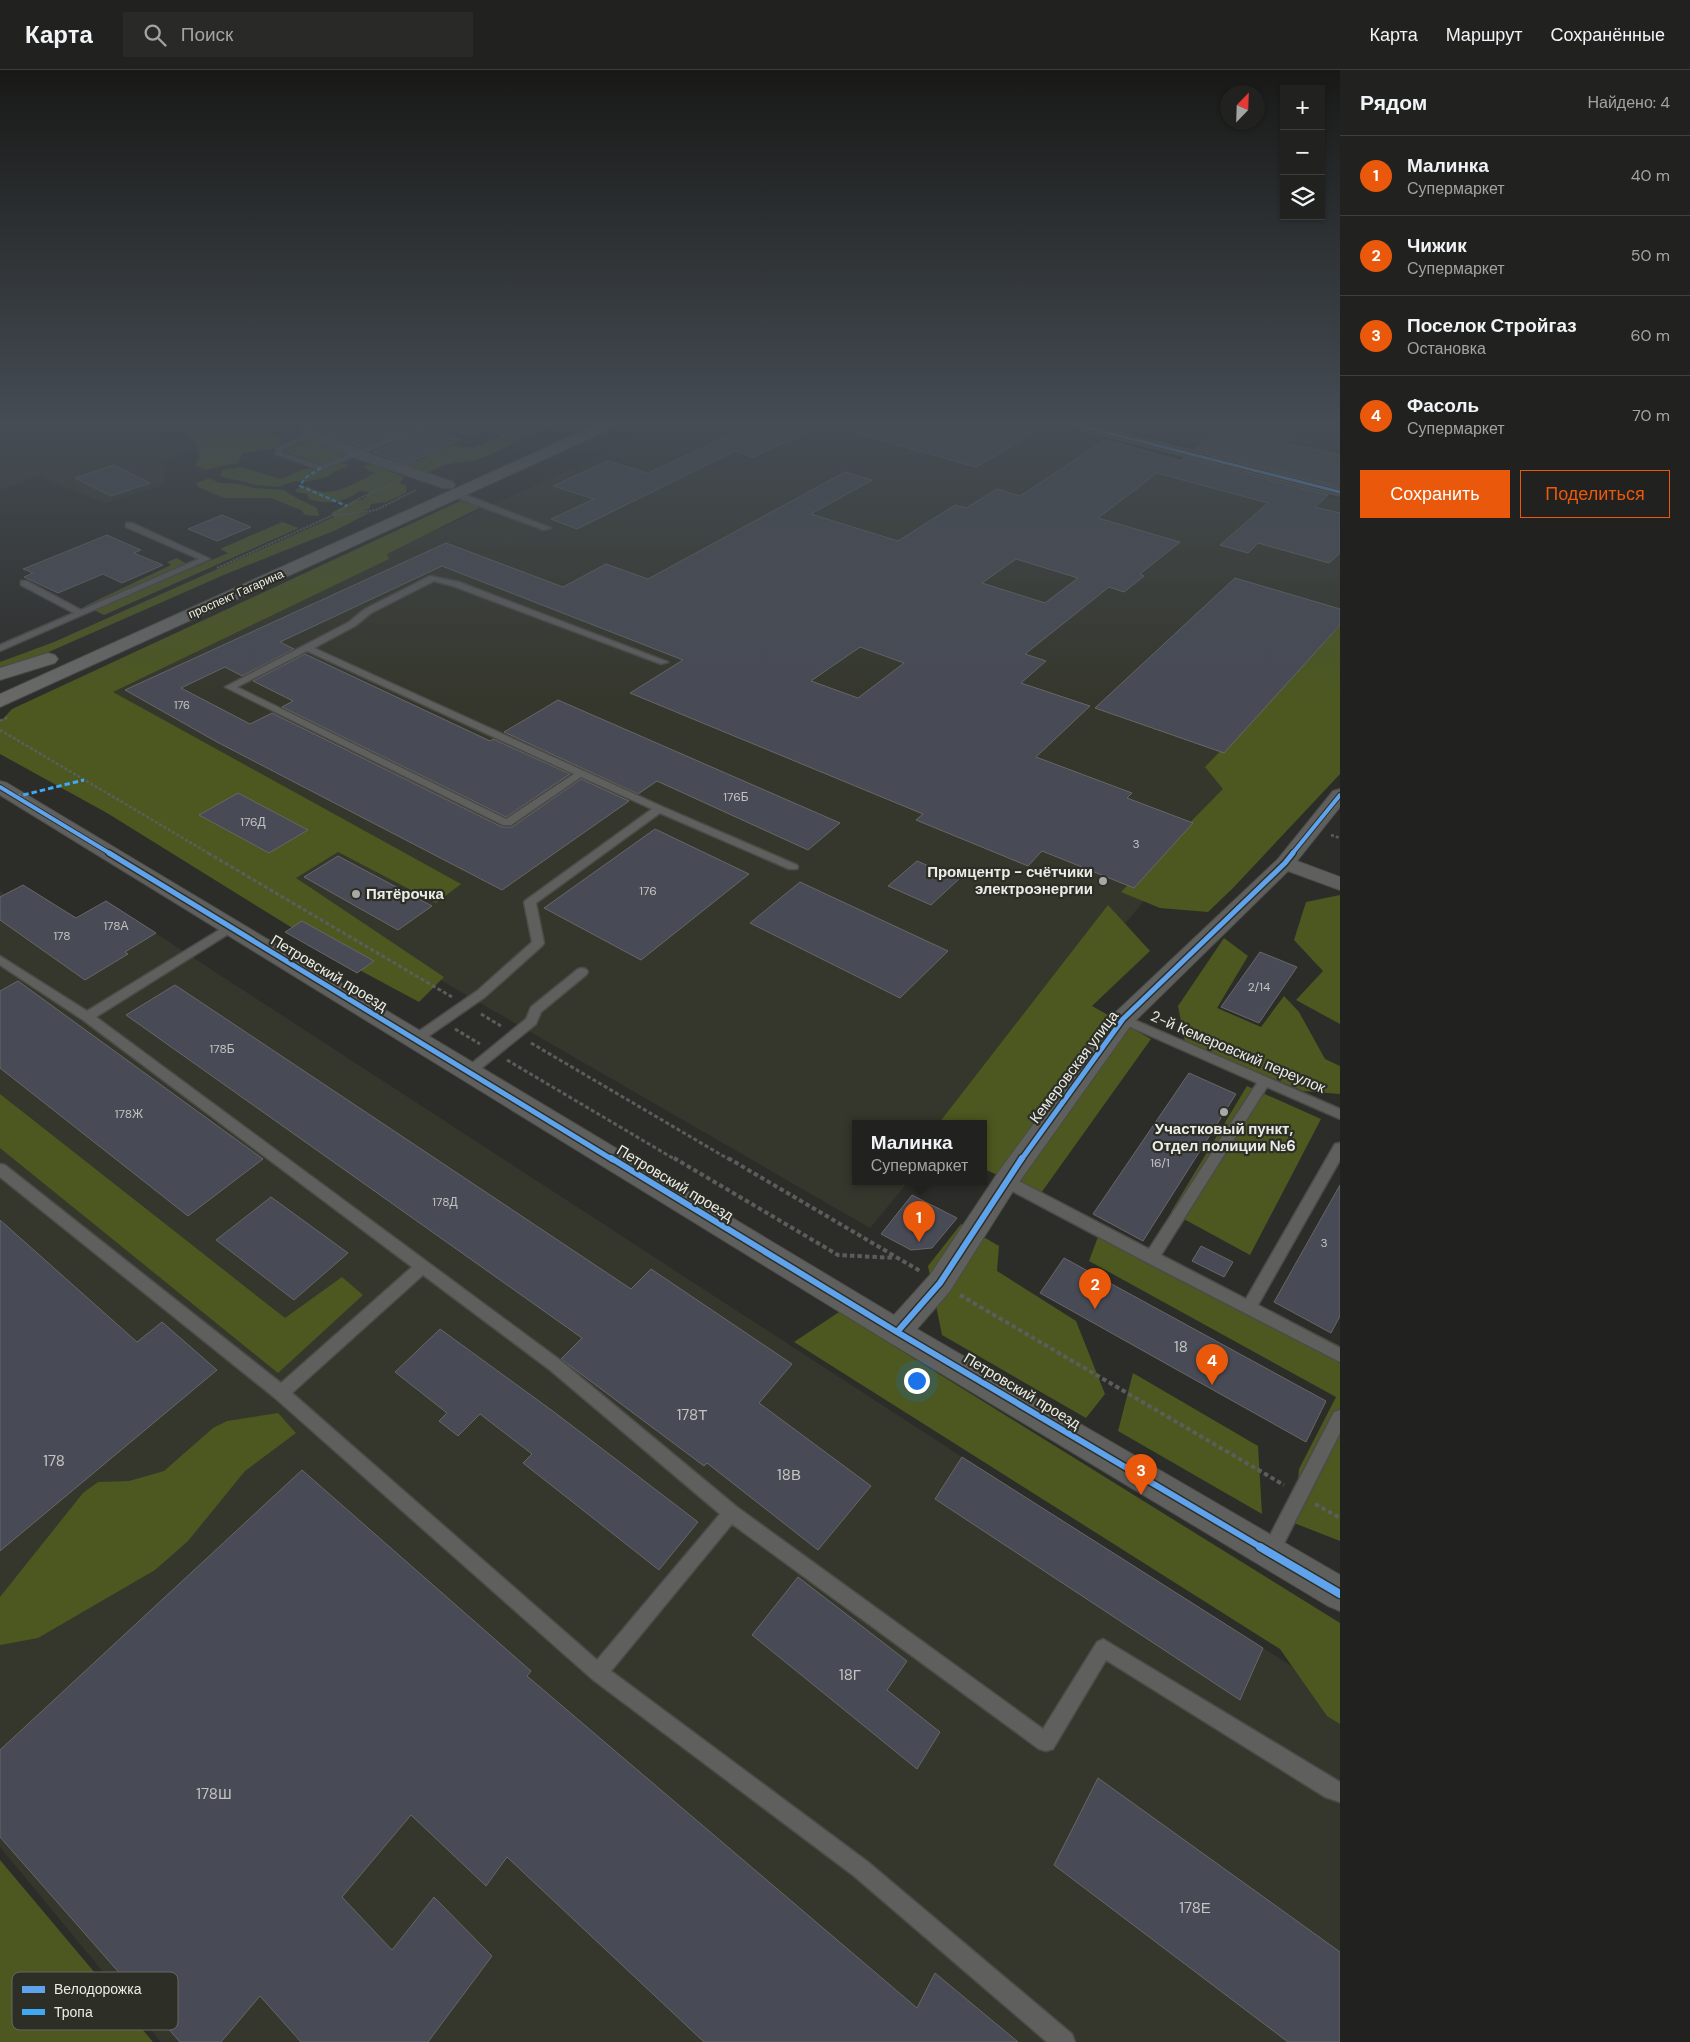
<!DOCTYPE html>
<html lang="ru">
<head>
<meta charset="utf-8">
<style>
  body { margin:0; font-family:"DM Sans",sans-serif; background:#292a28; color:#f1f3f6 }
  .controls { position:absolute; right:15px; top:15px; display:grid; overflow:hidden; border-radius:0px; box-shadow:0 1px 4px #0004 }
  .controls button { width:45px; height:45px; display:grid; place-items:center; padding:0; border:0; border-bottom:1px solid #3e3f3d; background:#21221f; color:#f1f3f6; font:25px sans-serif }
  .compass { position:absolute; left:1220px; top:15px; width:45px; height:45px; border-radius:50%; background:#21221f; box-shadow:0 1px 4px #0004; rotate:23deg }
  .you { position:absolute; left:916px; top:1310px; width:18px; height:18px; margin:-12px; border:4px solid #fff; border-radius:50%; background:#1a73e8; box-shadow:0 0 0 8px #1a73e833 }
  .badge { display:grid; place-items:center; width:32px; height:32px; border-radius:50%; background:#ea580c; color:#fff; font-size:16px; font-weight:700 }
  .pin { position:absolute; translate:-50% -41px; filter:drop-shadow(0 1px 2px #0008) }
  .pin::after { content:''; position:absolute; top:26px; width:18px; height:15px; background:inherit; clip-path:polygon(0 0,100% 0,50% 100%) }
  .popup { position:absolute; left:852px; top:1050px; width:135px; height:65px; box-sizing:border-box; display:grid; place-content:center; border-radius:0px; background:#21221f; filter:drop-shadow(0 1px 4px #0005); font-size:16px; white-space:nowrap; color:#a2a4a4 }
  .popup b { font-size:19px; color:#f1f3f6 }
  .popup::after { content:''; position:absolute; left:50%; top:100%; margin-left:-10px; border:10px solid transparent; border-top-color:#21221f }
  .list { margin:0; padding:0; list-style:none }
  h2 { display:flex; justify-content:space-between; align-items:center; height:65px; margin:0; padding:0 20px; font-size:21px }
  h2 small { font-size:16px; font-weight:400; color:#a2a4a4 }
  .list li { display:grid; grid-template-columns:32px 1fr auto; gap:15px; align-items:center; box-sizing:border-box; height:80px; padding:0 20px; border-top:1px solid #3e3f3d }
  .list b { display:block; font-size:19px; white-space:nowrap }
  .list p { margin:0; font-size:16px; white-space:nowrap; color:#a2a4a4 }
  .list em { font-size:16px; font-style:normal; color:#a2a4a4 }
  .actions { display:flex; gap:10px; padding:15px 20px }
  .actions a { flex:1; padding:11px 0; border:1px solid #ea580c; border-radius:0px; text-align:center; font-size:18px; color:#ea580c }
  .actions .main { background:#ea580c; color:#fff }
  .icon { flex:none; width:28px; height:28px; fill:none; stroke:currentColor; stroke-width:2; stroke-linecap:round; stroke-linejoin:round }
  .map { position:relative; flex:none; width:1340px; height:1972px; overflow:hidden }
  header { display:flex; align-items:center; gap:30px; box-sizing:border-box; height:70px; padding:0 25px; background:#21221f; border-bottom:1px solid #3e3f3d }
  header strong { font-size:24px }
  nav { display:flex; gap:28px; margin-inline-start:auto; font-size:18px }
  .search { width:350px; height:45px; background:#292a28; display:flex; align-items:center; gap:12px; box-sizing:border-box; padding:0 18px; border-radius:0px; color:#a2a4a4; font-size:19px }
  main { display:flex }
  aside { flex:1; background:#21221f }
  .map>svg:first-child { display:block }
  .built { fill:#35372c }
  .green { fill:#4c581f }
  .building { fill:#484b55; stroke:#666766; fill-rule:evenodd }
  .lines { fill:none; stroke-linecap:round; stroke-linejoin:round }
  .service-casing { stroke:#4b4b48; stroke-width:3 }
  .minor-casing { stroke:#4b4b48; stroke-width:2 }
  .primary-casing { stroke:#4b4b48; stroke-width:2 }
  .path-far3 { stroke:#5c5d5b; stroke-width:2; stroke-dasharray:2.5 1; stroke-linecap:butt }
  .path-far2 { stroke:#5c5d5b; stroke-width:2.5; stroke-dasharray:3 2; stroke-linecap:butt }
  .path-far1 { stroke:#5c5d5b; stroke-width:3; stroke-dasharray:4 2.5; stroke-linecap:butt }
  .path { stroke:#5c5d5b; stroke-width:4; stroke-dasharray:4.5 3; stroke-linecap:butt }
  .service { fill:#5f5f5e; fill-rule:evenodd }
  .minor { fill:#5f5f5e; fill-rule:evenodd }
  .primary { fill:#686967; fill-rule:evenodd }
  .quiet-far1 { stroke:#3fa9f5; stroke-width:2.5; stroke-dasharray:4.5 2.5; stroke-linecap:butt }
  .quiet { stroke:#3fa9f5; stroke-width:3; stroke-dasharray:5.5 3; stroke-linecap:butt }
  .cycleway-far4-casing { stroke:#2d2f27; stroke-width:5 }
  .cycleway-far3-casing { stroke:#2d2f27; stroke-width:6 }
  .cycleway-far2-casing { stroke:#2d2f27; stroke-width:8 }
  .cycleway-far1-casing { stroke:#2d2f27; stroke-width:9 }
  .cycleway-casing { stroke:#2d2f27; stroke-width:11 }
  .cycleway-far4 { stroke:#60a3ed; stroke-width:3 }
  .cycleway-far3 { stroke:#60a3ed; stroke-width:4 }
  .cycleway-far2 { stroke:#60a3ed; stroke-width:5 }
  .cycleway-far1 { stroke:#60a3ed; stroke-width:6 }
  .cycleway { stroke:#60a3ed; stroke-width:8 }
  .poi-dot { fill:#a8a9a4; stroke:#2d2f27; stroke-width:2 }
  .labels { text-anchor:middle; stroke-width:4.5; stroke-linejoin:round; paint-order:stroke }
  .far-number-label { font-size:11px; fill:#c2c4c2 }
  .far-street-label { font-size:12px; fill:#ebece7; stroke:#2d2f27 }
  .number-label { font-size:12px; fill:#c2c4c2 }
  .poi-label { font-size:15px; font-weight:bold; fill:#ebece7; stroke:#2d2f27; text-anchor:end }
  .street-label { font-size:15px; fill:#ebece7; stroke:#2d2f27 }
  .near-number-label { font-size:15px; fill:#c2c4c2 }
  .key { fill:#2d2f27; stroke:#666861; stroke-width:1 }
  .key-label { font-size:14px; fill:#ebece7 }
</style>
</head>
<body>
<header>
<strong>Карта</strong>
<div class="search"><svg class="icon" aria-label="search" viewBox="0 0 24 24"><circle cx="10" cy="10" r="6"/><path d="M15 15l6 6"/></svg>Поиск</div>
<nav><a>Карта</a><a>Маршрут</a><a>Сохранённые</a></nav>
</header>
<main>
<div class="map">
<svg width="1340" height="1972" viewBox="0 0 1340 1972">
  <rect width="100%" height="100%" fill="#2c2d29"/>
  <path class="built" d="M24 355H145L149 363 189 382 166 390 163 415 105 433 38 406 0 420V360Z
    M668 355H1050L1340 430V597L958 1053H855V1111H909L870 1158 2 657Z
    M1104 355H1340V410L1206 375 1169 369 1163 370Z
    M23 815 76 848 106 831 962 1387 1340 1627V1972H161L0 1777V821L5 825Z"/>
  <path class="green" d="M182 355H245L282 369 277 378 243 383 238 393 205 400 195 395 200 386 195 373 183 359Z
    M464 355H562L526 365 507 377 477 390 444 395 429 402 405 403 400 394 420 390 429 385 406 377 415 373 440 380 454 375 477 378 500 368 501 364 483 361 470 366 452 360Z
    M324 364 350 372 386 365 359 377 358 382 322 395 284 381Z
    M335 393 348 394 347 397 335 401 329 406 306 412 295 411 278 417 256 415 220 406 222 400 240 397 281 409 304 399 330 398Z
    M365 395H375L404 407 400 413 407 416 406 423 386 432 371 434 370 438 357 444 371 442 336 460 226 504 35 588 0 597V592L54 572 334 447 331 443 353 431 364 429 369 422 359 421C345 433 326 435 309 429L307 424 296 422V419L308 416C327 432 356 412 375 403L364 398Z
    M210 408 219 413 241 414 253 418 284 420C293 427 306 432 317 438L319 446 305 445 301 440 271 428H224L198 417 196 413Z
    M460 431 481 437 387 484 389 489 113 622 461 814 436 833 338 782 296 808 444 907 419 932 365 903 107 743 0 684V652L12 639Z
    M282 452 299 458 104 545 94 540 228 483 220 479Z
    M177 488 187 494 90 536H85L171 495 167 492Z
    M1340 556V704L1233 818 1208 842 1160 838 1121 822 1223 719 1205 697Z
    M1340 825V954L1296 930 1323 901 1294 870 1306 832Z
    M1108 835 1150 881 1092 936 1151 969 1041 1123 986 1100 983 1102V1053H939Z
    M1224 868 1248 886 1217 938 1261 957 1284 926 1299 942 1325 989 1340 996V1024L1303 1021 1185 972 1178 936Z
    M1247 1016 1321 1049 1250 1185 1171 1142Z
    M0 1024 285 1248 342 1207 363 1225 278 1303 0 1078Z
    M961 1154 999 1176 997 1201 1076 1251 1105 1324 1086 1348 942 1265 928 1196Z
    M1102 1156 1340 1276V1471L1294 1453 1299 1399 1336 1327 1089 1191Z
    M839 1242 1340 1553V1654L1327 1646 1280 1579 794 1272Z
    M1133 1303 1258 1376 1262 1444 1118 1361Z
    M278 1343 296 1363 245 1401 188 1471 155 1500 38 1568 0 1575V1527L83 1423 98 1412 129 1411 164 1401 213 1358 227 1351Z
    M0 1790 153 1972H0Z"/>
  <path class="building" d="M343 355H384L402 361 364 377 326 363Z
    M752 355H823L753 387 735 381 577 459 551 449 594 429 553 416 608 391 648 403Z
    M844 355H999L1032 364 976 397 844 360Z
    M1226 355H1307L1286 373 1340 385V414L1338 416 1195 379Z
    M427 359 460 370 406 394 373 382Z
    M1105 370 1181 391 1184 388 1328 425 1315 437 1340 443V483L1329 493 1258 473 1248 483 1220 475 1268 433 1157 403 1098 448 1180 472 1140 504 1144 506 1124 522 1109 517 1025 584 1046 591 1021 613 1090 636 1036 687 1132 723 1127 728 1193 753 1134 818 1042 781 1028 796 916 750 923 744 630 623 683 590 442 496 280 572 294 579 242 606 225 597 181 618 250 654 272 643 502 757H512L581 709 629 731 502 820 217 672 125 620 446 473 563 517 606 494 648 509 845 402 872 410 811 444 898 471 955 435 966 438 997 419 1020 426ZM1016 489 1078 508 1045 533 982 513ZM860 577 904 593 858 628 811 611Z
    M114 395 150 413 111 426 75 408Z
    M222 445 251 457 217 471 188 459Z
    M107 465 141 480 134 483 163 495 122 513 103 504 58 523 24 507 33 503 23 499Z
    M1235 508 1340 539V555L1224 683 1095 638Z
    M305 584 490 671 493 669 570 704 506 747 282 637 293 631 253 611Z
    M558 630 840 753 808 780 657 711 638 724 504 662Z
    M238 723 308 760 269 783 199 745Z
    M655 759 749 804 641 890 544 838Z
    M338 786 432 836 398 860 304 807Z
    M917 791 959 809 931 835 888 816Z
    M800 812 948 881 900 928 750 853Z
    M23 815 76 848 106 831 156 863 125 882 128 884 85 910 0 850V827Z
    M302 851 374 891 357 903 285 862Z
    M1260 882 1297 897 1259 953 1221 937Z
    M18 911 263 1089 188 1146 0 998V921Z
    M175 915 631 1219 651 1199 792 1294 759 1333 871 1416 818 1480 707 1393 704 1396 561 1289 582 1268 126 945Z
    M1189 1003 1236 1024 1143 1171 1093 1144Z
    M1340 1115V1246L1331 1263 1274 1232Z
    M912 1125 957 1148 932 1178 911 1180 881 1164Z
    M271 1127 348 1183 294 1230 216 1170Z
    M0 1150 137 1272 162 1252 217 1300 0 1481Z
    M1201 1176 1233 1192 1224 1207 1192 1191Z
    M1064 1188 1326 1331 1306 1372 1040 1223Z
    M440 1259 554 1342 698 1452 659 1500 523 1393 532 1384 480 1344 458 1366 439 1351 447 1343 395 1302Z
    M962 1387 1263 1578 1240 1630 935 1429Z
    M302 1400 531 1601 527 1606 917 1938 935 1903 1018 1972H704L507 1787 486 1816 411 1745 342 1827 392 1880 434 1827 492 1886 428 1972H301L260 1926 221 1972H180L0 1767V1680Z
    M798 1507 907 1591 887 1620 940 1662 917 1699 752 1565Z
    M1098 1708 1340 1882V1972H1288L1054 1795Z"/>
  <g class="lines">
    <defs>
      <path id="service" d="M332 355H341L282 379V383L321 396 422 355H431L321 400 275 384 277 377Z
        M452 422H458L551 458 544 460 452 426Z
        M126 453H132L210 489 0 581V575L74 543 21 515V511H27L81 540 199 489 126 457Z
        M430 506 459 512 668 592 661 594 453 516 434 511 371 543 355 556 314 578 663 737 797 795 798 797 797 799H789L660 743 536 833 544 873 542 876 485 927 420 972H412L410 969 412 966 477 921 532 872 524 832 526 830 652 739 581 707 511 755H503L225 617 349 552 365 539ZM307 581 574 704 506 749 237 617Z
        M229 854 233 855 235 858 233 861 96 947 560 1290 737 1437 1043 1659 1097 1572 1103 1569 1340 1712V1732L1325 1727 1106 1590 1053 1679 1046 1681 1039 1679 732 1454 611 1601 868 1792 1072 1964 1075 1972H1047L854 1806 592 1609 275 1328 0 1107V1094L5 1095 281 1313 412 1197 83 950 0 895V886L87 941ZM423 1205 550 1300 720 1444 597 1590 292 1323Z
        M582 898 586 899 588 902 586 905 541 942 536 954 473 1005H465L463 1002 465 999 526 949 531 937 578 899Z
        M1123 945 1340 1039V1049L1267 1017 1161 1185 1246 1229 1335 1074 1340 1073V1090L1258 1235 1340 1278V1292L1146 1192 1001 1115 999 1111 1001 1107 1006 1106 1011 1107 1149 1179 1257 1013 1119 952 1117 949Z
        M1340 1340V1363L1276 1489 1270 1491 1264 1489 1261 1483 1264 1477 1334 1342Z"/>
      <path id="minor" d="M299 355H311L316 362 363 381 453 412 455 415 453 418H443L353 387 308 368Z
        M1071 355H1092L1340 418V426L1073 358Z
        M0 711 7 713 894 1245 930 1205 997 1104 1115 943 1278 789 1333 721 1340 719V737L1297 791 1340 807V820L1288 801 1131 955 1015 1118 950 1221 917 1259 1340 1505V1541L1328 1536 887 1271 0 725Z"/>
      <path id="primary" d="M596 355H615L613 358 0 637V624Z
        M48 583 55 585 58 589 55 593 0 610V598Z"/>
    </defs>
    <use href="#service" class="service-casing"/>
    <use href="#minor" class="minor-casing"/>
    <use href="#primary" class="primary-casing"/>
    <path class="path-far3" d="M623 360 634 355
      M438 395 527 355
      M334 446 376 440 416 420
      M217 498 331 446 360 428 393 413"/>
    <path class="path-far2" d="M0 651 8 647
      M0 660 210 784
      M1331 765 1340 768"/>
    <path class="path-far1" d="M208 783 452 927
      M481 944 501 956
      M455 959 480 974
      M531 973 730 1090
      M507 990 676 1090"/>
    <path class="path" d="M674 1088 838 1185 895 1188
      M728 1088 920 1201
      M960 1225 1284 1415
      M1315 1434 1340 1448"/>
    <use href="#service" class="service"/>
    <use href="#minor" class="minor"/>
    <use href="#primary" class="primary"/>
    <path class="quiet-far1" d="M321 398 305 408 300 416 347 436"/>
    <path class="quiet" d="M15 727 84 710"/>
    <defs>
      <path id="cycleway-far4" d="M1077 355 1340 422"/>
      <path id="cycleway-far3" d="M0 717 111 784
        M1292 784 1340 725"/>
      <path id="cycleway-far2" d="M109 783 613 1090
        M1021 1090 1123 949 1285 793 1293 783"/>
      <path id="cycleway-far1" d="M611 1088 897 1262 1262 1478
        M897 1262 940 1213 1022 1088"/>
      <path id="cycleway" d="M1260 1477 1340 1524"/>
    </defs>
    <use href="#cycleway-far4" class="cycleway-far4-casing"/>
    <use href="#cycleway-far3" class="cycleway-far3-casing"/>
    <use href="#cycleway-far2" class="cycleway-far2-casing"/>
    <use href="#cycleway-far1" class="cycleway-far1-casing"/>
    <use href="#cycleway" class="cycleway-casing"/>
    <use href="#cycleway-far4" class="cycleway-far4"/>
    <use href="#cycleway-far3" class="cycleway-far3"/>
    <use href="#cycleway-far2" class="cycleway-far2"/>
    <use href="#cycleway-far1" class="cycleway-far1"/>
    <use href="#cycleway" class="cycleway"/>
  </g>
  <linearGradient id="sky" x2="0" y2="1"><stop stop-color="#181917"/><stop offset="0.56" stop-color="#454c54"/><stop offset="1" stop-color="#454c54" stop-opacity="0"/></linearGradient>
  <rect width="1340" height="631" fill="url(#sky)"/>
  <g class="poi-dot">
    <circle cx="1103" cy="811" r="5"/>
    <circle cx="356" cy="824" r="5"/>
    <circle cx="1224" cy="1042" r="5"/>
  </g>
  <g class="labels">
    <g class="far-number-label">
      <text x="182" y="639">176</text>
    </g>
    <g class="far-street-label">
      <text transform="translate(236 524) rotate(-24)" y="4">проспект Гагарина</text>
    </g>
    <g class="number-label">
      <text x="736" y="731">176Б</text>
      <text x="253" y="756">176Д</text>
      <text x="1136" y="778">3</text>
      <text x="648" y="825">176</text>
      <text x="116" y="860">178А</text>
      <text x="62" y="870">178</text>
      <text x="1259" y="921">2/14</text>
      <text x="222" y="983">178Б</text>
      <text x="129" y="1048">178Ж</text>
      <text x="1160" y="1097">16/1</text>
      <text x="445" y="1136">178Д</text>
      <text x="1324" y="1177">3</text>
    </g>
    <g class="poi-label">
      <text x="1093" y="807">Промцентр - счётчики<tspan x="1093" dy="17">электроэнергии</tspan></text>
      <text x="366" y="829" text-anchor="start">Пятёрочка</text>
      <text x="1224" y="1064" text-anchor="middle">Участковый пункт,<tspan x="1224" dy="17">Отдел полиции №6</tspan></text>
    </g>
    <g class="street-label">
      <text transform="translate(329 903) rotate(31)" y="5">Петровский проезд</text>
      <text transform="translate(1238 982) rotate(23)" y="5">2-й Кемеровский переулок</text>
      <text transform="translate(1074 997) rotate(-53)" y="5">Кемеровская улица</text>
      <text transform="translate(675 1113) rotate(31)" y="5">Петровский проезд</text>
      <text transform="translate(1022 1321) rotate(31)" y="5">Петровский проезд</text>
    </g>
    <g class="near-number-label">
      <text x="1181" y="1282">18</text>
      <text x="692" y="1350">178Т</text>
      <text x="54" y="1396">178</text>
      <text x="789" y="1410">18В</text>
      <text x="850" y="1610">18Г</text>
      <text x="214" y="1729">178Ш</text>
      <text x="1195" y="1843">178Е</text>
    </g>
  </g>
  <rect x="12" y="1902" width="166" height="58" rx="8" class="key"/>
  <rect x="22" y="1916" width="23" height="7" fill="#60a3ed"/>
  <rect x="22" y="1939" width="23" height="6" fill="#3fa9f5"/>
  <g class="key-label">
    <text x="54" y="1924">Велодорожка</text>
    <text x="54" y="1947">Тропа</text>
  </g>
</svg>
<div class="controls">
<button>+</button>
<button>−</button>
<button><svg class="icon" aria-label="layers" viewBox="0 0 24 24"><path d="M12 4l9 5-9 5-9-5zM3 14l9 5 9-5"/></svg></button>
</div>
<svg class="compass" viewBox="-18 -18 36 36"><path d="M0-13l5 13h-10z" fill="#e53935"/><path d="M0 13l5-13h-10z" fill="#a2a4a4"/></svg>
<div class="you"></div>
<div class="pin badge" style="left:919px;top:1172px">1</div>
<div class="popup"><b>Малинка</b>Супермаркет</div>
<div class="pin badge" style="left:1095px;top:1239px">2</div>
<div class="pin badge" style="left:1141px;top:1425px">3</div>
<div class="pin badge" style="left:1212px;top:1315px">4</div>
</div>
<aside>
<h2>Рядом<small>Найдено: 4</small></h2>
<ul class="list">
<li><span class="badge">1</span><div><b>Малинка</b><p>Супермаркет</p></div><em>40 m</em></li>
<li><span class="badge">2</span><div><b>Чижик</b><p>Супермаркет</p></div><em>50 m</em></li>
<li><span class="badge">3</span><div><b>Поселок Стройгаз</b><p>Остановка</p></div><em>60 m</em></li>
<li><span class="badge">4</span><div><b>Фасоль</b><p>Супермаркет</p></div><em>70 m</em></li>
</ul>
<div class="actions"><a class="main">Сохранить</a><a>Поделиться</a></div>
</aside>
</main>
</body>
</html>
